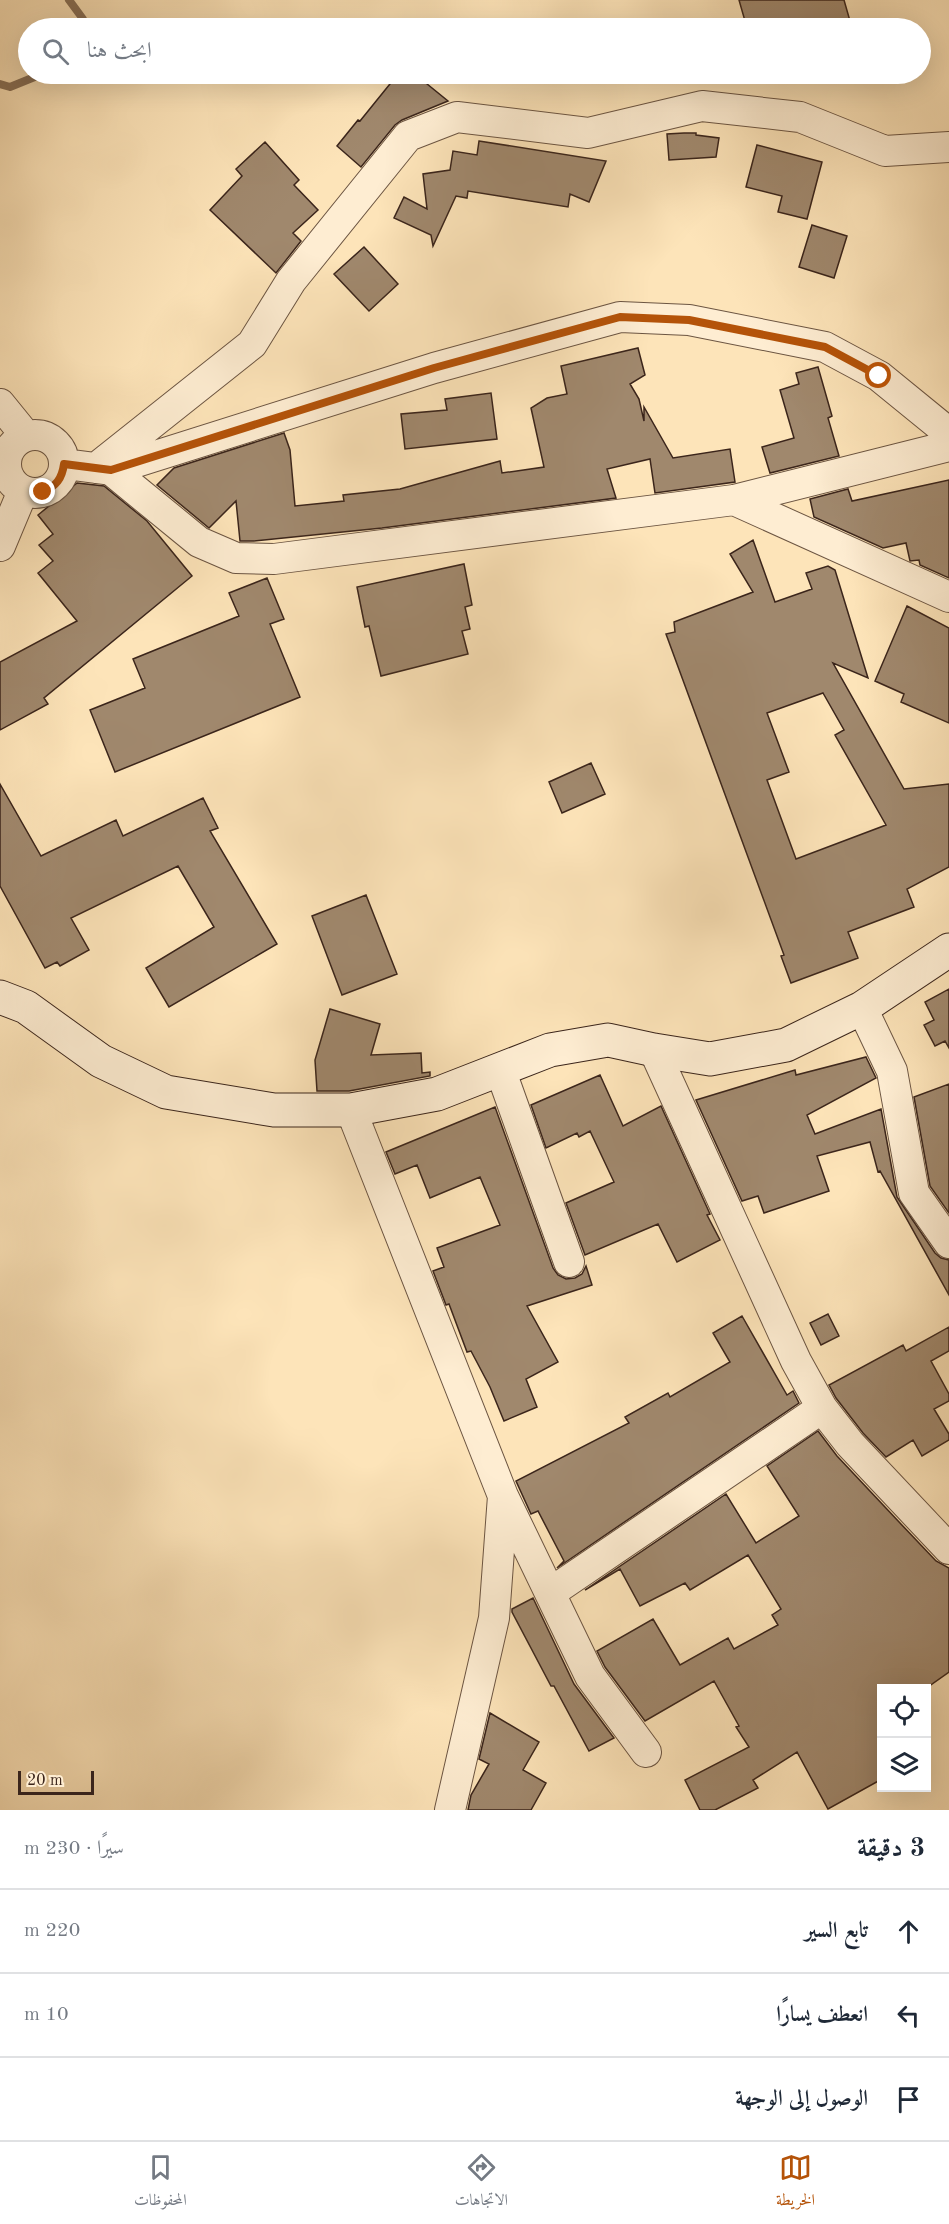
<!DOCTYPE html>
<html lang="ar">
<head>
<meta charset="utf-8">
<style>
  body { margin:0; font-family:"Old Standard TT",Amiri,serif; background:#f2f2f3; color:#1f2937; direction:rtl }
  .controls { position:absolute; right:18px; bottom:18px; display:grid; overflow:hidden; border-radius:0px; box-shadow:0 6px 24px #0002 }
  .controls button { width:54px; height:54px; display:grid; place-items:center; padding:0; border:0; border-bottom:2px solid #e0e1e3; background:#fff; color:#1f2937; font:30px sans-serif }
  .scale { position:absolute; left:18px; bottom:15px; width:76px; box-sizing:border-box; padding-left:6px; border:3px solid #3b251b; border-top:0; font-size:16px; line-height:21px; white-space:nowrap; color:#3b251b; -webkit-text-stroke:4px #feedd2; paint-order:stroke }
  .stop { position:absolute; width:18px; height:18px; margin:-14px; border:4px solid #b45309; border-radius:50%; background:#fff }
  .stop.end { background:#b45309; border-color:#fff; box-shadow:0 2px 6px #0008 }
  .list { margin:0; padding:0; list-style:none }
  h2 { display:flex; justify-content:space-between; align-items:center; height:78px; margin:0; padding:0 24px; font-size:26px }
  h2 small { font-size:20px; font-weight:400; color:#747a83 }
  .list li { display:grid; grid-template-columns:39px 1fr auto; gap:18px; align-items:center; box-sizing:border-box; height:84px; padding:0 24px; border-top:2px solid #e0e1e3 }
  .list b { display:block; font-size:22px; white-space:nowrap }
  .list em { font-size:20px; font-style:normal; color:#747a83 }
  .icon { flex:none; width:33px; height:33px; fill:none; stroke:currentColor; stroke-width:2; stroke-linecap:round; stroke-linejoin:round }
  .map { position:relative; flex:none; width:949px; height:1810px; overflow:hidden; direction:ltr }
  .search { position:absolute; background:#fff; box-shadow:0 6px 24px #0002; left:18px; right:18px; top:18px; height:66px; display:flex; align-items:center; gap:15px; box-sizing:border-box; padding:0 21px; border-radius:33px; color:#747a83; font-size:22px }
  .sheet { height:330px; background:#fff }
  nav { display:flex; justify-content:space-around; align-items:center; box-sizing:border-box; height:84px; border-top:2px solid #e0e1e3; background:#fff; font-size:16px; color:#747a83 }
  nav a { display:grid; justify-items:center; gap:3px }
  nav .on { color:#b45309 }
  .map>svg:first-child { display:block }
  .lines { fill:none; stroke-linecap:round; stroke-linejoin:round }
  .stream { stroke:#887159; stroke-width:8 }
  .building { fill:#a0886d; stroke:#3b251b; stroke-width:1.5; fill-rule:evenodd }
  .street-casing { stroke:#6c5542; stroke-width:32 }
  .secondary-casing { stroke:#3b251b; stroke-width:35 }
  .street { stroke:#feedd2; stroke-width:30 }
  .secondary { stroke:#feedd2; stroke-width:33 }
  .route { stroke:#b45309; stroke-width:8 }
</style>
</head>
<body>
<div class="map">
<svg width="949" height="1810" viewBox="0 0 949 1810">
  <rect width="100%" height="100%" fill="#fde4b9"/>
  <filter id="stains"><feTurbulence type="fractalNoise" baseFrequency=".00333" numOctaves="4"/><feColorMatrix values="0 0 0 0 .2 0 0 0 0 .09 0 0 0 0 .02 0 0 0 .5 -.17"/></filter>
  <radialGradient id="worn" r=".72"><stop offset=".6" stop-color="#630" stop-opacity="0"/><stop offset="1" stop-color="#630" stop-opacity=".3"/></radialGradient>
  <g class="lines">
    <path class="stream" d="M69 0 83 19 79 28
      M0 84 10 87 42 74"/>
  </g>
  <path class="building" d="M739 0H844L852 28H747Z
    M398 74 410 82 416 75 448 101 402 120 395 125 361 167 337 146 358 120 360 121Z
    M684 133H696V135L719 138 716 157 669 160 667 134Z
    M479 141 606 161 589 202 570 194 568 207 468 191 467 198 456 196 433 246 431 235 394 218 404 197 427 209 423 174 450 170 453 151 477 155Z
    M265 142 299 180 294 185 318 210 293 233 301 241 276 273 210 210 242 176 236 169Z
    M757 145 822 162 807 219 778 212 782 196 746 187Z
    M812 225 847 236 834 278 799 267Z
    M364 247 398 284 369 311 334 274Z
    M638 348 645 375 630 384 639 399 644 421V407L673 458 730 449 735 482 655 493 650 459 607 469 616 498 382 528 254 541H240L236 501 209 528 157 485 174 468 284 433 290 450 295 506 344 501 343 495 400 489 500 461 502 473 544 467 531 408 547 398 567 394 561 366Z
    M818 367 832 416 828 418 839 456 770 473 762 447 794 438 780 390 799 384 796 373Z
    M491 393 497 439 405 449 401 414 447 410 445 399Z
    M949 480V578L920 565 919 560 910 561 906 543 883 548 814 517 810 499 848 489 852 501Z
    M77 483 104 486 147 521 192 576 44 698 48 704 0 730V662L77 621 38 573 53 561 39 545 53 534 38 515Z
    M753 540 775 602 812 589 806 573 828 566 835 570 868 678 833 663 904 789 949 784V867L907 889 914 907 848 932 858 958 791 983 781 956 784 955 666 634 675 632 674 622 753 592 730 554ZM823 693 844 730 835 735 886 825 796 859 767 780 789 772 767 713Z
    M464 564 472 605 465 607 470 629 462 631 468 654 381 676 369 626 365 627 357 587Z
    M267 578 284 619 270 624 300 697 115 772 90 710 145 688 133 659 239 616 229 593Z
    M907 606 949 628V723L901 702 904 694 875 681Z
    M591 763 605 794 562 813 549 782Z
    M0 784 41 856 116 820 123 836 203 798 218 828 210 831 277 944 169 1007 146 968 214 927 178 866 71 918 89 950 60 966 57 962 45 968 0 886Z
    M366 895 397 974 342 995 312 916Z
    M949 989V1048L945 1041 935 1046 924 1025 934 1020 925 1002Z
    M330 1009 380 1024 371 1055 421 1053 422 1073 430 1072V1076L349 1091H317L315 1060Z
    M866 1057 876 1078 807 1115 815 1134 881 1109 897 1197 935 1253 941 1258 949 1260V1295L880 1171 878 1172 870 1142 817 1156 829 1191 764 1213 758 1196 742 1201 696 1100 795 1070 796 1075Z
    M600 1075 623 1126 661 1106 710 1214 707 1215 720 1240 677 1262 658 1224 585 1255 566 1203 614 1182 590 1131 579 1137 577 1133 546 1148 531 1105Z
    M949 1084V1213L930 1186 914 1097Z
    M495 1107 553 1268 558 1275 566 1279 575 1278 582 1274 586 1266 592 1285 527 1306 558 1362 526 1379 537 1407 504 1421 490 1387 471 1351 467 1352 449 1304 446 1305 433 1271 444 1267 437 1248 500 1225 480 1177 430 1198 417 1165 395 1174 386 1152Z
    M828 1314 839 1336 821 1345 810 1323Z
    M742 1316 787 1395 793 1391 799 1403 557 1568 564 1561 538 1511 531 1514 516 1481 629 1423 625 1417 668 1393 670 1397 730 1362 713 1333Z
    M949 1327V1351L931 1361 949 1394V1401L934 1409 949 1434V1440L922 1456 913 1440 886 1457 863 1433 836 1398 829 1385 903 1345 906 1351Z
    M818 1431 837 1456 900 1523 936 1561 949 1568V1672L925 1689H882V1779L828 1809 797 1752 753 1780 758 1788 715 1810H700L685 1780 749 1747 736 1727 739 1726 714 1681 645 1721 605 1667 597 1651 653 1619 680 1665 728 1638 734 1649 778 1625 772 1615 781 1609 748 1555 690 1590 685 1583 640 1606 620 1569 585 1590 726 1494 756 1543 799 1516 767 1466Z
    M533 1598 574 1684 614 1738 589 1751 554 1686H551L512 1612V1609Z
    M490 1713 539 1742 523 1770 546 1783 531 1810H468L471 1795 489 1764 479 1759Z"/>
  <g class="lines">
    <defs>
      <path id="street" d="M0 404 26 436
        M6 464a29 29 0 1 1 58 0a29 29 0 1 1-58 0Z
        M65 464 111 470 199 542 236 558 274 559 734 500 949 446
        M96 468 252 344 291 281 408 136 457 117 588 133 702 106 800 117 885 151 949 147
        M111 470 434 368 620 317 689 320 825 347 879 376 949 433
        M734 500 949 597
        M0 546 23 491
        M862 1008 892 1071 914 1193 949 1243
        M654 1050 796 1361 822 1408 850 1444 949 1549
        M500 1069 569 1262
        M351 1110 503 1496 494 1618 450 1810
        M503 1496 590 1676 646 1752
        M550 1593 822 1408"/>
      <path id="secondary" d="M0 997 26 1007 101 1061 166 1092 274 1110H351L437 1094 550 1050 608 1040 654 1050 710 1059 786 1045 862 1008 949 950"/>
    </defs>
    <use href="#street" class="street-casing"/>
    <use href="#secondary" class="secondary-casing"/>
    <use href="#street" class="street"/>
    <use href="#secondary" class="secondary"/>
  </g>
  <g class="lines">
    <path class="route" d="M43 492C56 486 62 479 64 464L111 470 434 368 620 317 689 320 825 347 879 376"/>
  </g>
  <rect width="100%" height="100%" filter="url(#stains)"/>
  <rect width="100%" height="100%" fill="url(#worn)"/>
</svg>
<div class="controls">
<button><svg class="icon" aria-label="locate" viewBox="0 0 24 24"><circle cx="12" cy="12" r="6"/><path d="M12 2v4M12 18v4M2 12h4M18 12h4"/></svg></button>
<button><svg class="icon" aria-label="layers" viewBox="0 0 24 24"><path d="M12 4l9 5-9 5-9-5zM3 14l9 5 9-5"/></svg></button>
</div>
<div class="scale">20 m</div>
<div class="stop" style="left:879px;top:376px"></div>
<div class="stop end" style="left:43px;top:492px"></div>
<div class="search"><svg class="icon" aria-label="search" viewBox="0 0 24 24"><circle cx="10" cy="10" r="6"/><path d="M15 15l6 6"/></svg>ابحث هنا</div>
</div>
<section class="sheet">
<h2>3 دقيقة<small>سيرًا · 230 m</small></h2>
<ul class="list">
<li><svg class="icon" aria-label="ahead" viewBox="0 0 24 24"><path d="M12 20V5M6 11l6-6 6 6"/></svg><div><b>تابع السير</b></div><em>220 m</em></li>
<li><svg class="icon" aria-label="left" viewBox="0 0 24 24"><path d="M17 20v-9H6M10 6l-5 5 5 5"/></svg><div><b>انعطف يسارًا</b></div><em>10 m</em></li>
<li><svg class="icon" aria-label="arrive" viewBox="0 0 24 24"><path d="M6 21V4h12l-3 4 3 4H6"/></svg><div><b>الوصول إلى الوجهة</b></div></li>
</ul>
</section>
<nav>
<a class="on"><svg class="icon" aria-label="map" viewBox="0 0 24 24"><path d="M3 6l6-2 6 2 6-2v14l-6 2-6-2-6 2zM9 4v14M15 6v14"/></svg>الخريطة</a>
<a><svg class="icon" aria-label="directions" viewBox="0 0 24 24"><path d="M12 3l9 9-9 9-9-9zM9 14v-3h6M13 9l2 2-2 2"/></svg>الاتجاهات</a>
<a><svg class="icon" aria-label="saved" viewBox="0 0 24 24"><path d="M7 4h10v16l-5-4-5 4z"/></svg>المحفوظات</a>
</nav>
</body>
</html>
